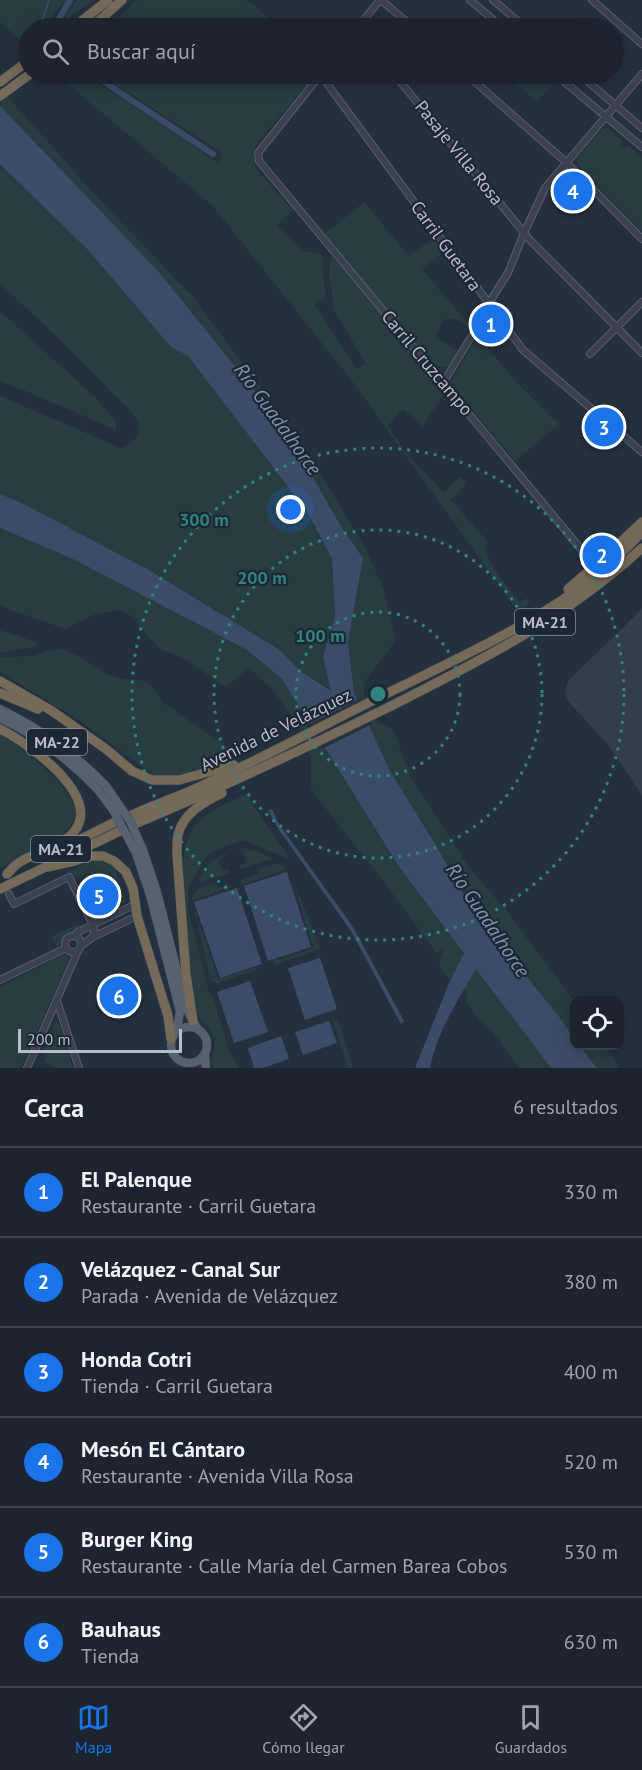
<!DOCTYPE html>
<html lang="es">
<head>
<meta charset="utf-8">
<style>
  body { margin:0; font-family:"PT Sans",sans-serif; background:#252c37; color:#f1f3f6 }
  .controls { position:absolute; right:18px; bottom:18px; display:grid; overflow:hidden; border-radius:12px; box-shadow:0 3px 15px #0003 }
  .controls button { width:54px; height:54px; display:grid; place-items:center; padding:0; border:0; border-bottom:2px solid #3a414b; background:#1c242f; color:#f1f3f6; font:30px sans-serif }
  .scale { position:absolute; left:18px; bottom:15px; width:164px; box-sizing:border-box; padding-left:6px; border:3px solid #b6bdca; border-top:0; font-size:16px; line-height:21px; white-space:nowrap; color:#b6bdca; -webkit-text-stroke:4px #1e2734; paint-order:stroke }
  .you { position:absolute; left:291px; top:510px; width:21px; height:21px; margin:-15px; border:4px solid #fff; border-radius:50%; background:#1a73e8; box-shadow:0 0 0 9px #1a73e833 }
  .badge { display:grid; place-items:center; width:39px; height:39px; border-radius:50%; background:#1a73e8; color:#fff; font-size:20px; font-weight:700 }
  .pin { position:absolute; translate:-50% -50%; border:3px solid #fff; box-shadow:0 2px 6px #0006 }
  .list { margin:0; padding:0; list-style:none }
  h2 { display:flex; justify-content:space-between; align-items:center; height:78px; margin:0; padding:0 24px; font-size:26px }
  h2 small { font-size:20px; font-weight:400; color:#a0a4aa }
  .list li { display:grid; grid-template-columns:39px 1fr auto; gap:18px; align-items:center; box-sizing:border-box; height:90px; padding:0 24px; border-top:2px solid #3a414b }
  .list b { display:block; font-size:22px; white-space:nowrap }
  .list p { margin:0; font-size:20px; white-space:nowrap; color:#a0a4aa }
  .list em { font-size:20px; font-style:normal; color:#a0a4aa }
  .icon { flex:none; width:33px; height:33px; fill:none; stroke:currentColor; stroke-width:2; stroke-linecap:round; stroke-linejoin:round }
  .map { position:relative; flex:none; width:642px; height:1068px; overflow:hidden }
  .search { position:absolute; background:#1c242f; box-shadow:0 3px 15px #0003; left:18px; right:18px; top:18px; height:66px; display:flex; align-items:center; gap:15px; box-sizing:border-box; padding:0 21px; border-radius:33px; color:#a0a4aa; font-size:22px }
  .sheet { height:618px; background:#1c242f }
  nav { display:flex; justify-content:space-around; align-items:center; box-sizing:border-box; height:84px; border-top:2px solid #3a414b; background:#1c242f; font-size:16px; color:#a0a4aa }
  nav a { display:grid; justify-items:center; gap:3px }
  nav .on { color:#1a73e8 }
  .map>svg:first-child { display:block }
  .airport { fill:#343d4c }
  .green { fill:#273d40 }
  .water { fill:#3b4c68 }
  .pier { fill:#25303f }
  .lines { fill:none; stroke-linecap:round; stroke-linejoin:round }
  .stream { stroke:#3b4c68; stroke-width:1.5 }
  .canal { stroke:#3b4c68; stroke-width:6 }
  .minor-casing { stroke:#57606d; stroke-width:8 }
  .major-casing { stroke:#434b58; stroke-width:9 }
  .highway-casing { stroke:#444d5a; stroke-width:10 }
  .minor { stroke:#3a424f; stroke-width:6 }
  .major { stroke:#58616f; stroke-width:8 }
  .highway { stroke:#756a57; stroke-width:9 }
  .major-bridge-casing { stroke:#434b58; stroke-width:9; stroke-linecap:butt }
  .major-bridge { stroke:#58616f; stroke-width:8 }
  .ring { fill:none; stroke:#308480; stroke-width:3; stroke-dasharray:3 6 }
  .labels { text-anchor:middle; stroke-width:4.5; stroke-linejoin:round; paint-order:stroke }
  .shield { fill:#1e2734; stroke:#88909d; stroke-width:1.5 }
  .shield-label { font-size:16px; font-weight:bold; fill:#b6bdca }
  .street-label { font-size:18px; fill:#b6bdca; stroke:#1e2734 }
  .water-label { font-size:20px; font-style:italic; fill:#7e92b1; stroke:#1e2734 }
  .centre { fill:#308480; stroke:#1e2734; stroke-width:3 }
  .ring-label { font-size:18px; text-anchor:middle; font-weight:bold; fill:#308480; stroke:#1e2734; stroke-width:4.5; stroke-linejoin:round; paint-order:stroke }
</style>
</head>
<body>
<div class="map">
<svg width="642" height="1068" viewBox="0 0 642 1068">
  <rect width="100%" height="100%" fill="#25303f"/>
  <path class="airport" d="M642 609V795L609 746 568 701 565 692 568 681Z"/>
  <path class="green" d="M0 0H66L54 13 51 28H28V48L0 22Z
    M77 0H93L68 19V23L62 28C64 17 69 7 77 0Z
    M137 0H247L280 28H103L113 23Z
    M56 74H82L176 132 218 163 222 154 216 149 99 74H316L257 143 253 154 256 169 293 210 277 225 304 251 322 254 325 298 315 305 357 369 366 363 334 311 329 273 331 255 446 391 422 427 403 408 388 426 405 452 443 492 461 476 467 483 451 500 488 542 485 546C489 567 506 585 519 602L528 598 530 601 525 607H515L352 381 212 205Z
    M505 74H544L555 83 537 102Z
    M0 88 96 196 193 297 273 404 319 471 367 551 384 590 396 640 364 683V695L379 723 393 729 411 777 470 869 506 910 574 1001V1038L472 910 437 847 390 771 354 693 348 642 363 557 342 528 284 427 158 271 1 108Z
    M607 128 623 141 621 144 625 148 628 145 642 157V231L577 165 576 159 602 129Z
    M0 164 89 251 171 347 188 356 308 513 332 559 335 617 323 657 331 692 300 671 280 650 149 570 22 503 0 494V396L121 448C132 443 143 435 137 420 133 412 113 394 106 386 71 350 37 317 0 284Z
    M364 202 409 256 434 238 444 252 422 269 472 328 470 330C461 322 456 317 444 320L435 336 458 351C448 368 447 373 429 360L325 234Z
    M0 311 95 397 116 422V430L26 391 0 382Z
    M478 336 516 382 559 424 515 461 450 383Z
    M0 528 75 560 247 650 282 679 360 804 464 953 450 981 439 965 443 951 441 949 437 954 385 883 318 799 311 788V757L297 724 273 690 249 668 226 687 186 660 159 648 145 633 134 618 120 609 93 615 65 629 0 606Z
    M0 630 36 642V647L0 653Z
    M61 649 77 655 107 674 120 678 140 680 148 682 165 704 232 750 234 760 210 769 183 775 167 777 152 774 83 723 0 672V657L31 656 47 651Z
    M0 735C20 745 71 786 75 808 77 819 69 829 62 836 53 845 14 861 0 868Z
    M246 794 291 860 248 842 239 841 208 854 189 886 188 895V908L209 993 213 997 230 1053 239 1068H213L211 1061 215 1045 214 1037 209 1028 198 1016 192 994 183 864C186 818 209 812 246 794Z
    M244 848 254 850 273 859 240 869 239 866 247 863 243 850 233 853Z
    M226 854 227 856 218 859 222 871 229 869 230 873 198 883C206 868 209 859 226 854Z
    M97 860 115 867 126 901 119 905V901L123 900V897H119L123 895 113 883 104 876 100 879 88 873 73 878 70 871 86 863Z
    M275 864H280L287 869 242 885 241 880 259 874 258 869Z
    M291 875 318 942 312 944Z
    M217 883 218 887 228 884 229 890 225 891 224 889 192 901 217 975 210 977 192 900C194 887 205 887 217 883Z
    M79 924 80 928 66 935 57 948 52 936Z
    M319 943 320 948 318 950 275 965 274 961 313 948V945Z
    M62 955H66L69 960 21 1068H0V987Z
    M257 967 258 969 219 983H216L211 979 217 976 219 979Z
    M476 969 551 1068H519L490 1028 479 1021 467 1001 464 989Z
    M338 1019 353 1068H348L333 1021Z
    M56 1022 59 1023 73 1068H58L44 1062 47 1056 42 1053Z
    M580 1046H604L620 1068H597Z"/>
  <path class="water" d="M0 106 158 271 284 427 342 528 363 558 348 642 354 693 390 771 437 847 472 910 557 1014 574 1038V1046H580L597 1068H551L476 969C458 1000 437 1032 430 1068H415L449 983 464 953 400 868 282 679 247 650 75 560 0 528V494L22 503 149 570 280 650 300 671 331 691 323 657 335 617 332 559 308 513 188 356 171 347 89 251 0 164Z
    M272 809 279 824 353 927 404 1021 401 1024 351 931 277 827 268 810Z
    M287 872 311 947 268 961 244 886Z
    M237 888 262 964 220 978 194 902Z
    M320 958 337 1009 305 1020 288 968Z
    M250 981 268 1032 234 1043 217 992Z
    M329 1021 337 1043 303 1055 295 1032Z
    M281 1036 289 1059 263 1068H254L248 1048Z"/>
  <path class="pier" d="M360 699 372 724 322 749 307 725Z"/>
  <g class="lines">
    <path class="stream" d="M40 28 49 0"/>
    <path class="canal" d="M57 28 59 19 70 0
      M92 74 213 154"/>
    <defs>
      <path id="minor" d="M381 0 414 28
        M470 0 503 28
        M493 0 526 28
        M592 0 642 44
        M357 28 380 0
        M320 74 523 350 642 452
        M321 74 258 153 259 161 595 566
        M395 74 398 79 530 240 642 353
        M466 74 567 163 642 239
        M555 74 642 147
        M579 74 642 128
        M590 354 642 302
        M443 383 487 311 492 298 508 273 524 233 545 188 642 74
        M9 894 14 904 69 877 93 925 94 930 93 937
        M65 944a8 8 0 1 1 16 0a8 8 0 1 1-16 0Z
        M74 936 78 932 136 904
        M82 945 93 937 137 916
        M0 980 66 948
        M57 1001 79 1068
        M27 1068 78 951"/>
      <path id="major" d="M0 709C44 731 72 751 106 786
        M0 718C39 736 70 760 99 791
        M143 850 157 892 187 1010 197 1028
        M136 853 150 895 176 996 180 1011 177 1031
        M171 1045a18 18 0 1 1 36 0a18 18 0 1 1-36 0Z
        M205 1053 206 1068"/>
      <path id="highway" d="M73 28 108 0
        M91 28 122 0
        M0 82 28 61
        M0 96 30 74
        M568 589 604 558 642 522
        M0 681 52 711 106 749 132 771 152 780H179L234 765
        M0 693 38 709
        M0 729C28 743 105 797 73 833 59 849 34 852 17 864 13 867 10 871 7 874
        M132 815C154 805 177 797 199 787 265 757 329 722 394 690 455 660 522 629 577 590 601 573 622 553 642 532
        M137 823C222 787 306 748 389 707 480 661 566 618 642 548
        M59 850 115 822
        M48 867 74 861 89 856H103L114 861 126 872 133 888 137 916 168 1016 171 1039
        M0 889 120 831
        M193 1021 186 975 177 854C177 848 177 840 178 835 183 813 204 802 222 793"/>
    </defs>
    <use href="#minor" class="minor-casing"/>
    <use href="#major" class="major-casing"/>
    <use href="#highway" class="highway-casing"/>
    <use href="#minor" class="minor"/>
    <use href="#major" class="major"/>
    <use href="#highway" class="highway"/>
    <defs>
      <path id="major-bridge" d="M106 786 130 821 143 850
        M99 791 113 810 136 853"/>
    </defs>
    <use href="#major-bridge" class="major-bridge-casing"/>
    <use href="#major-bridge" class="major-bridge"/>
  </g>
  <g class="ring">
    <circle cx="378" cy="694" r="82"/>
    <circle cx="378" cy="694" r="164"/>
    <circle cx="378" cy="694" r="246"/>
  </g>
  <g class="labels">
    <g class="shield">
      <rect x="515" y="609" width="60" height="26" rx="4.5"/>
      <rect x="27" y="729" width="60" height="26" rx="4.5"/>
      <rect x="31" y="836" width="60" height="26" rx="4.5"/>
    </g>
    <g class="shield-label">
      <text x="545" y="628">MA-21</text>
      <text x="57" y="748">MA-22</text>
      <text x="61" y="855">MA-21</text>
    </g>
    <g class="street-label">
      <text transform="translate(459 153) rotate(51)" y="6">Pasaje Villa Rosa</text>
      <text transform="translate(446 246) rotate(54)" y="6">Carril Guetara</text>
      <text transform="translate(427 363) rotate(50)" y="6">Carril Cruzcampo</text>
      <text transform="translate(276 730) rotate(-26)" y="6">Avenida de Velázquez</text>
    </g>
    <g class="water-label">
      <text transform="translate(278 419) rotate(54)" y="7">Río Guadalhorce</text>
      <text transform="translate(488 920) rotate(56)" y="7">Río Guadalhorce</text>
    </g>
  </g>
  <circle cx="378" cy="694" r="9" class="centre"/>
  <g class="ring-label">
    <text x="204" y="526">300 m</text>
    <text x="262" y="584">200 m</text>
    <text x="320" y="642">100 m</text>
  </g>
</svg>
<div class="controls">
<button><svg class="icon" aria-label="locate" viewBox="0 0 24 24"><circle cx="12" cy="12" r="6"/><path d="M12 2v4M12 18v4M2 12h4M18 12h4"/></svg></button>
</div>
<div class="scale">200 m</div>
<div class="you"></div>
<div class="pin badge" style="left:491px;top:324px">1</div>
<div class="pin badge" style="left:602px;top:555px">2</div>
<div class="pin badge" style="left:604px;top:427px">3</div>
<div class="pin badge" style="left:573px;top:191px">4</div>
<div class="pin badge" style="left:99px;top:896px">5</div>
<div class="pin badge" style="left:119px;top:996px">6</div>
<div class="search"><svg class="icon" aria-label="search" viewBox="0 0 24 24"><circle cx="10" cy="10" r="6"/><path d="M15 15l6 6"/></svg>Buscar aquí</div>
</div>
<section class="sheet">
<h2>Cerca<small>6 resultados</small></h2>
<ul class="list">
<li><span class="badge">1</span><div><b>El Palenque</b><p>Restaurante · Carril Guetara</p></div><em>330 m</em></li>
<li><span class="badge">2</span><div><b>Velázquez - Canal Sur</b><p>Parada · Avenida de Velázquez</p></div><em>380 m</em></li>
<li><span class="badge">3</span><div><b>Honda Cotri</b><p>Tienda · Carril Guetara</p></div><em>400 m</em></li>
<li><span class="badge">4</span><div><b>Mesón El Cántaro</b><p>Restaurante · Avenida Villa Rosa</p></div><em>520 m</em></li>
<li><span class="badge">5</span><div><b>Burger King</b><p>Restaurante · Calle María del Carmen Barea Cobos</p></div><em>530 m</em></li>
<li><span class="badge">6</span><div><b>Bauhaus</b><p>Tienda</p></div><em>630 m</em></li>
</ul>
</section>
<nav>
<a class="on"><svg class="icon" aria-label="map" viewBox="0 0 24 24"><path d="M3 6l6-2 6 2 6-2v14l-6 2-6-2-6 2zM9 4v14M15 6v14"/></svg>Mapa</a>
<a><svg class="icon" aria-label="directions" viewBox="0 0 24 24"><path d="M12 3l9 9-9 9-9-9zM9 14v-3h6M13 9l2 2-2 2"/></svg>Cómo llegar</a>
<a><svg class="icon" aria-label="saved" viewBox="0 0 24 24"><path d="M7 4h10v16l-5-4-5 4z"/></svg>Guardados</a>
</nav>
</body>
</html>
